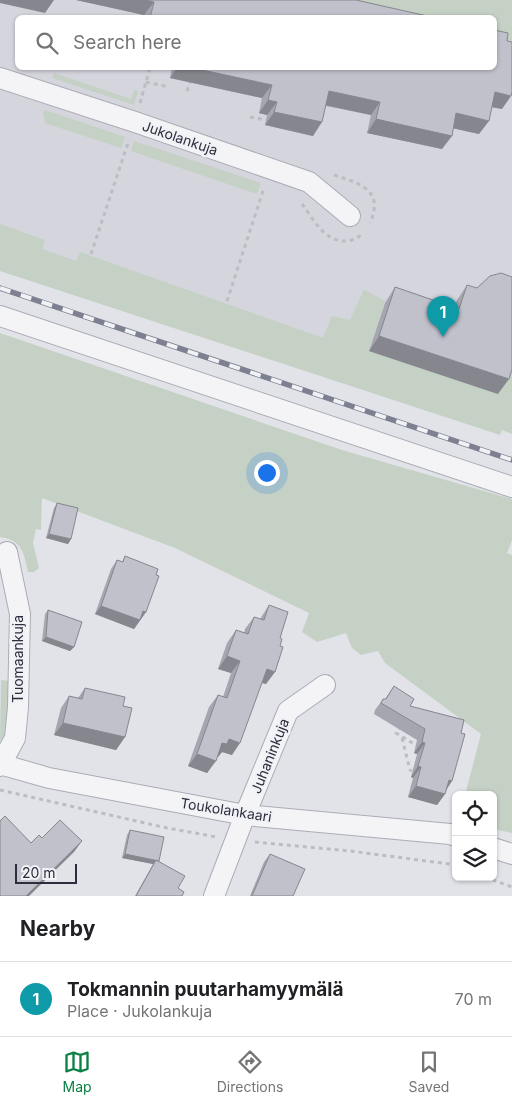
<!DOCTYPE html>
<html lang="en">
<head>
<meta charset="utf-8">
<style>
  body { margin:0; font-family:Inter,sans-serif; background:#f2f2f2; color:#202124 }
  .controls { position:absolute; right:15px; bottom:15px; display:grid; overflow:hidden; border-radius:8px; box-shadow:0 1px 4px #0004 }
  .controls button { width:45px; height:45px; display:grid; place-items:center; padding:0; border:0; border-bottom:1px solid #e0e0e0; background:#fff; color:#202124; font:25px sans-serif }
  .scale { position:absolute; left:15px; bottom:12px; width:62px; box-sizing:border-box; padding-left:5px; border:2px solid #2c2e3e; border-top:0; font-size:14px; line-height:18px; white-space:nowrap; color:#2c2e3e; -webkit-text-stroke:4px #f1f2f6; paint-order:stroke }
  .you { position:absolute; left:266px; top:472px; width:18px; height:18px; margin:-12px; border:4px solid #fff; border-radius:50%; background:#1a73e8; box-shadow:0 0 0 8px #1a73e833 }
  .badge { display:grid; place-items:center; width:32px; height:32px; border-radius:50%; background:#0b8043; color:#fff; font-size:16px; font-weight:700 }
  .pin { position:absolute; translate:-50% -41px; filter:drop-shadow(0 1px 2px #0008) }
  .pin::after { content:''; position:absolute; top:26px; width:18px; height:15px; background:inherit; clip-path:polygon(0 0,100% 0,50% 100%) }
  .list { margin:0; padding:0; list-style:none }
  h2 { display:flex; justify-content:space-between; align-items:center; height:65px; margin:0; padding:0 20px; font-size:21px }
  h2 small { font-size:16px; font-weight:400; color:#757577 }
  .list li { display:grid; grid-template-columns:32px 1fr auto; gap:15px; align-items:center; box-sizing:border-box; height:75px; padding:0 20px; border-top:1px solid #e0e0e0 }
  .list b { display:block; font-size:19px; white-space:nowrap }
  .list p { margin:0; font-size:16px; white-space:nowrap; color:#757577 }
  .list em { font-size:16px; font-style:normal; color:#757577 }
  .icon { flex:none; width:28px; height:28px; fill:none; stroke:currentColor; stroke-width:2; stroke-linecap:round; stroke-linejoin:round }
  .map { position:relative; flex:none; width:512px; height:896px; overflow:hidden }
  .search { position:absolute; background:#fff; box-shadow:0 1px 4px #0004; left:15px; right:15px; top:15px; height:55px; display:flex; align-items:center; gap:12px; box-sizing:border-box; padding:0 18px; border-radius:8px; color:#757577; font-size:19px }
  .sheet { height:140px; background:#fff }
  nav { display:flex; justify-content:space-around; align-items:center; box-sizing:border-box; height:70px; border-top:1px solid #e0e0e0; background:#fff; font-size:14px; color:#757577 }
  nav a { display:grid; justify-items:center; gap:2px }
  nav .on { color:#0b8043 }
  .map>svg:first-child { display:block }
  .built { fill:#d4d5dd; fill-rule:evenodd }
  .green { fill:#c4d1c4 }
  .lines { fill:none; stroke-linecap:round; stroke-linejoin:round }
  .minor-casing { stroke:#abadb6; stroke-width:22 }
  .path { stroke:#bcbdc3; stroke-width:3; stroke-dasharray:4 4; stroke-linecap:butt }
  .minor { stroke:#f4f4f7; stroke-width:20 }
  .rail-casing { stroke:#7d8090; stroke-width:5.5 }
  .rail { stroke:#f1f2f6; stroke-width:4; stroke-dasharray:11; stroke-linecap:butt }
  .wall { fill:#a5a6af }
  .shaded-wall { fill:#86878e }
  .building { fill:#c0c1cb; stroke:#86878e }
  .labels { text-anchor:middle; stroke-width:5; stroke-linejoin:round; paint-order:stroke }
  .street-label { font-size:14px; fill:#2c2e3e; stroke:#f1f2f6 }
</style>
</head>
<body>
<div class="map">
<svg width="512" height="896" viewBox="0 0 512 896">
  <rect width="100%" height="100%" fill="#e2e3e9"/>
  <path class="built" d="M0 0H502L512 3V409L0 237ZM18 18H494V68H18Z"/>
  <path class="green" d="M343 0H512V57L495 46 494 18H365Z
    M54 73 131 99 134 90 138 91 134 105 52 78Z
    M45 110 125 137 121 148 45 123 43 112Z
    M134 141 261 183 257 194 131 151Z
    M0 224 45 240 42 249 76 261 80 252 323 338 332 316 350 320 364 290 385 301 369 350 512 352V434L502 430 500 435 0 271Z
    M0 333 342 450 512 499V540L507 553 512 555V833L493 829V795H465L481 734 385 663 378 651 361 655 352 648 346 633 317 642 302 632 309 613 175 548 42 498 41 530 36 529 33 543 39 568 34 572H28C24 553 22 540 0 537Z
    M1 680 10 681 6 731 4 737 0 741Z"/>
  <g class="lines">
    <defs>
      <path id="minor" d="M0 78 135 122 309 182 350 216
        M0 316 512 487
        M0 764 49 778 245 815 450 834 456 836
        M0 766 15 738 18 707 20 614 7 552
        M493 848 512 854
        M214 896 245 815 288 711 325 685"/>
    </defs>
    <use href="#minor" class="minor-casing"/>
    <path class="path" d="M146 82 169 87
      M187 91 190 82
      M140 103 150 68
      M250 117 266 120
      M334 175C359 183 385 190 370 223
      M302 204C314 220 325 243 348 241 353 240 358 238 362 234
      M91 254 129 140
      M227 301 264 188
      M401 726 396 733 416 745
      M402 738 410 770 412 771
      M0 790 167 828 217 837
      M255 842 350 851 449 864 456 867
      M485 877 512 887"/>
    <use href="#minor" class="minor"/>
    <defs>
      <path id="rail" d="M0 288 512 460"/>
    </defs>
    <use href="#rail" class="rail-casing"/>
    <use href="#rail" class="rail"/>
  </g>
  <path class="wall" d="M76 0H356L436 18H144V15Z
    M507 41 502 109 492 107 479 134 453 128 442 149 367 133 371 115 326 106 313 136 265 125 267 115 259 113 262 98 170 78 172 68H494Z
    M467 285 498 394 369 351 385 303 395 287 454 307 457 300Z
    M57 503 71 539 68 544 46 538 54 508Z
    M125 556 156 575 146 612 134 629 95 614 111 569 117 560 122 562Z
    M269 605 280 638 266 684 262 683 232 755 222 752 218 757 217 756 207 773 188 766 209 707 218 695 223 697 231 673 218 669 227 643 236 630 244 633 245 629 254 617 260 619Z
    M48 610 74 647 70 651 42 641 45 614Z
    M394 686 410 706 464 720 445 794 437 805 408 797 413 778 411 777 417 754 414 753 417 740 374 714 375 710 383 699H385Z
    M85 688 123 706 125 737 116 750 54 735 61 708 69 696 78 698Z
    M130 830 159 861 178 888 182 896H135L153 864 122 858 127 835Z
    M270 854 293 896H250L264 862Z"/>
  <path class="shaded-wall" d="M0 0H54L45 13 0 3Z
    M76 0H146L154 2 144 15Z
    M177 68H193L272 85 262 98 170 78Z
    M329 91 380 102 371 115 320 104Z
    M495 92 511 96 502 109 485 106Z
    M268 100 277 102 267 115 259 113Z
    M274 112 322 122 313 136 265 125Z
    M456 113 489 121 479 134 447 127Z
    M376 119 452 136 442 149 367 133Z
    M379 336 509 379 498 394 369 351Z
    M49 534 71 539 68 544 46 538Z
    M101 606 143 611 146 612 134 629 95 614Z
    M46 637 74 647 70 651 42 641Z
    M227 656 240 661 231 673 218 669Z
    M267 669 275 672 266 684 258 682Z
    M63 723 125 737 116 750 54 735Z
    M229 739 240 743 232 755 222 752 218 757 214 755 222 743Z
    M422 742 425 743 417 754 414 753Z
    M197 754 216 761 207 773 188 766Z
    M418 766 421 767 413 778 411 777Z
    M449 780 452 781 445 792Z
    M416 786 445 794 437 805 408 797Z
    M82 841 74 852 29 896H26Z
    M125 854 156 860 153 864 122 858Z"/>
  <path class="building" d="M146 0H356L436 18H150L154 2Z
    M494 30 508 33 507 41 512 42V92L511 96 495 92 489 121 456 113 452 136 376 119 380 102 329 91 322 122 274 112 277 102 268 100 272 85 193 68H494Z
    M501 273 512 277V369L509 379 379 336 395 287 459 309 467 285 477 288 490 276Z
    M57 503 78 508 71 539 49 534Z
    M125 556 158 569 156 575 159 576 146 612 143 611 140 620 101 606 117 560 123 562Z
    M269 605 288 612 280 638 282 639 280 646 283 647 275 672 267 669 240 743 229 739 227 744 222 743 216 761 197 754 218 695 227 698 240 661 227 656 236 630 248 634 254 617 264 620Z
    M48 610 82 622 74 647 46 637Z
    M394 686 414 699 410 706 464 720 461 733 465 734 452 781 449 780 445 794 416 786 421 767 418 766 425 743 422 742 425 729 381 703 383 699H386Z
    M85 688 125 697 123 706 132 708 125 737 63 723 69 696 82 699Z
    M5 816 31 843 39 835 42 838 60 820 82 841 26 896H0V821Z
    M130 830 164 837 159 861 125 854Z
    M270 854 305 869 293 896H252Z
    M156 860 185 876 178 888 184 892 182 896H136Z"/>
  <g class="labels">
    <g class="street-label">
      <text transform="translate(180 138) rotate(19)" y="5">Jukolankuja</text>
      <text transform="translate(18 659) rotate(-90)" y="5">Tuomaankuja</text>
      <text transform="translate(270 756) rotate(-68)" y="5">Juhaninkuja</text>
      <text transform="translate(226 810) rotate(9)" y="5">Toukolankaari</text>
    </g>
  </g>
</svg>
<div class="controls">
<button><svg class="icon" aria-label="locate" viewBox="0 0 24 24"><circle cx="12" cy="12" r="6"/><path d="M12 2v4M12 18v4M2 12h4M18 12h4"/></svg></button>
<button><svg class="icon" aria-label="layers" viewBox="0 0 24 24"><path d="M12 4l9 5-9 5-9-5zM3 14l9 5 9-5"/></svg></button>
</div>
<div class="scale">20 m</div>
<div class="you"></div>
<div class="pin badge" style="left:443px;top:337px;background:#0f9aa8">1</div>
<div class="search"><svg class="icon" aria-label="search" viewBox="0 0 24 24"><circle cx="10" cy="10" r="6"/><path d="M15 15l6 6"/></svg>Search here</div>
</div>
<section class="sheet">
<h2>Nearby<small></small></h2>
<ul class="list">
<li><span class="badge" style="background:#0f9aa8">1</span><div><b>Tokmannin puutarhamyymälä</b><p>Place · Jukolankuja</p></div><em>70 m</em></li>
</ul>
</section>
<nav>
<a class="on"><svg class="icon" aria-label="map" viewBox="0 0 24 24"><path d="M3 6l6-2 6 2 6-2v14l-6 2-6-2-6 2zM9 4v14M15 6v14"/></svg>Map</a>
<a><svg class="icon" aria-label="directions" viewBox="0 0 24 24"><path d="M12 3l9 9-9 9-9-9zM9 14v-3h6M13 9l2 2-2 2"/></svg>Directions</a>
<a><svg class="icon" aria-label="saved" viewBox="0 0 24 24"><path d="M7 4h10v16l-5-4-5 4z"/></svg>Saved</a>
</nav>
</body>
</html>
